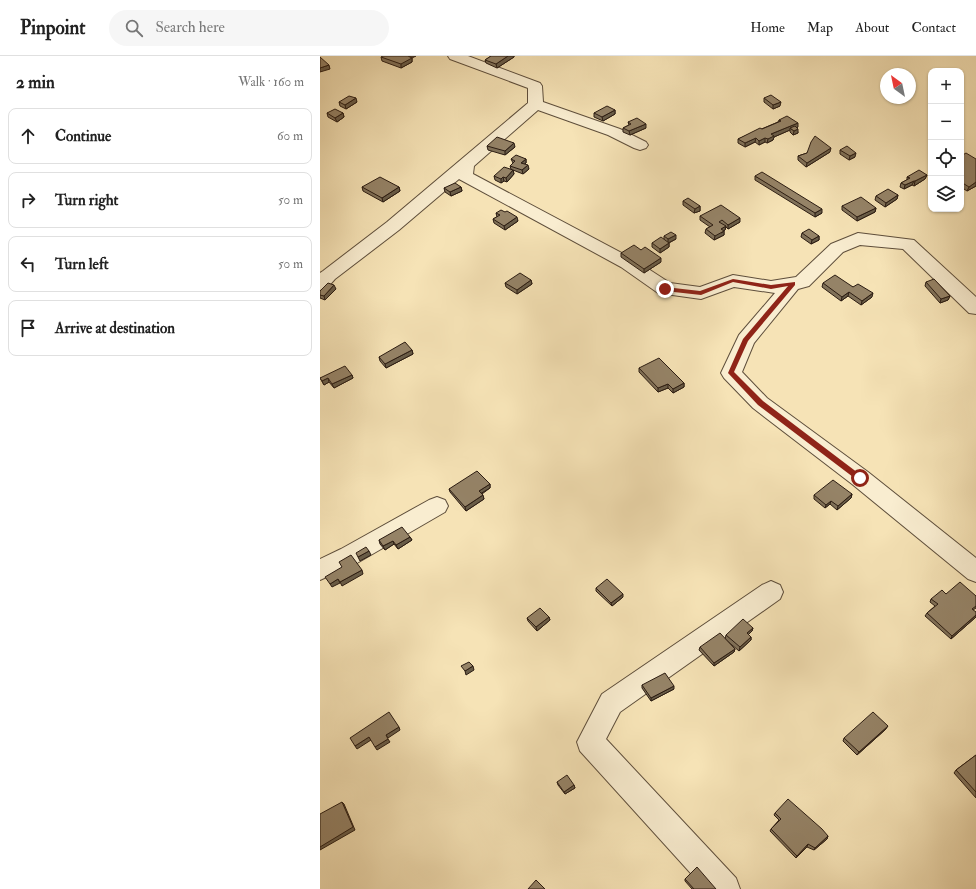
<!DOCTYPE html>
<html lang="en">
<head>
<meta charset="utf-8">
<style>
  body { margin:0; font-family:"IM FELL Double Pica",serif; background:#f6f6f6; color:#222 }
  .controls { position:absolute; right:12px; top:12px; display:grid; overflow:hidden; border-radius:8px; box-shadow:0 1px 3px #0004 }
  .controls button { width:36px; height:36px; display:grid; place-items:center; padding:0; border:0; border-bottom:1px solid #e0e0e0; background:#fff; color:#222; font:20px sans-serif }
  .compass { position:absolute; left:560px; top:12px; width:36px; height:36px; border-radius:50%; background:#fff; box-shadow:0 1px 3px #0004; rotate:327deg }
  .stop { position:absolute; width:12px; height:12px; margin:-9px; border:3px solid #8f2418; border-radius:50%; background:#fff }
  .stop.end { background:#8f2418; border-color:#fff; box-shadow:0 1px 4px #0008 }
  .list { margin:0; padding:0; list-style:none }
  h2 { display:flex; justify-content:space-between; align-items:center; height:52px; margin:0; padding:0 16px; font-size:17px }
  h2 small { font-size:13px; font-weight:400; color:#767676 }
  .list li { display:grid; grid-template-columns:26px 1fr auto; gap:12px; align-items:center; box-sizing:border-box; height:56px; margin:0 8px 8px; padding:0 8px; border:1px solid #e0e0e0; border-radius:8px }
  .list b { display:block; font-size:15px; white-space:nowrap }
  .list em { font-size:13px; font-style:normal; color:#767676 }
  .icon { flex:none; width:22px; height:22px; fill:none; stroke:currentColor; stroke-width:2; stroke-linecap:round; stroke-linejoin:round }
  .map { position:relative; flex:none; width:656px; height:833px; overflow:hidden }
  header { display:flex; align-items:center; gap:24px; box-sizing:border-box; height:56px; padding:0 20px; background:#fff; border-bottom:1px solid #e0e0e0 }
  header strong { font-size:19px }
  nav { display:flex; gap:22px; margin-inline-start:auto; font-size:14px }
  .search { width:280px; height:36px; background:#f6f6f6; display:flex; align-items:center; gap:10px; box-sizing:border-box; padding:0 14px; border-radius:22px; color:#767676; font-size:15px }
  main { display:flex }
  aside { flex:1; background:#fff }
  .map>svg:first-child { display:block }
  .lines { fill:none; stroke-linecap:round; stroke-linejoin:round }
  .minor-casing { stroke:#5e4e3b; stroke-width:2 }
  .minor { fill:#f9edd0; fill-rule:evenodd }
  .wall { fill:#807159; stroke:#2b1c12 }
  .shaded-wall { fill:#685c48; stroke:#2b1c12 }
  .building { fill:#958367; stroke:#2b1c12 }
  .route { fill:#8f2418 }
</style>
</head>
<body>
<header>
<strong>Pinpoint</strong>
<div class="search"><svg class="icon" aria-label="search" viewBox="0 0 24 24"><circle cx="10" cy="10" r="6"/><path d="M15 15l6 6"/></svg>Search here</div>
<nav><a>Home</a><a>Map</a><a>About</a><a>Contact</a></nav>
</header>
<main>
<aside>
<h2>2 min<small>Walk · 160 m</small></h2>
<ul class="list">
<li><svg class="icon" aria-label="ahead" viewBox="0 0 24 24"><path d="M12 20V5M6 11l6-6 6 6"/></svg><div><b>Continue</b></div><em>60 m</em></li>
<li><svg class="icon" aria-label="right" viewBox="0 0 24 24"><path d="M7 20v-9h11M14 6l5 5-5 5"/></svg><div><b>Turn right</b></div><em>50 m</em></li>
<li><svg class="icon" aria-label="left" viewBox="0 0 24 24"><path d="M17 20v-9H6M10 6l-5 5 5 5"/></svg><div><b>Turn left</b></div><em>50 m</em></li>
<li><svg class="icon" aria-label="arrive" viewBox="0 0 24 24"><path d="M6 21V4h12l-3 4 3 4H6"/></svg><div><b>Arrive at destination</b></div></li>
</ul>
</aside>
<div class="map">
<svg width="656" height="833" viewBox="0 0 656 833">
  <rect width="100%" height="100%" fill="#f6e3b6"/>
  <filter id="stains"><feTurbulence type="fractalNoise" baseFrequency=".005" numOctaves="4"/><feColorMatrix values="0 0 0 0 .2 0 0 0 0 .09 0 0 0 0 .02 0 0 0 .5 -.17"/></filter>
  <radialGradient id="worn" r=".72"><stop offset=".6" stop-color="#630" stop-opacity="0"/><stop offset="1" stop-color="#630" stop-opacity=".3"/></radialGradient>
  <g class="lines">
    <defs>
      <path id="minor" d="M128 0H148L220 27 222 30 223 46 300 73 326 86 328 89 326 92 320 94 314 92 288 79 218 54 154 110 153 118 313 203 350 227 380 231 413 219 451 225 476 221 511 188 538 177 594 184 656 241V258L649 257 583 193 540 189 523 196 489 230 478 233 434 287 422 316 447 342 548 416 656 502V526L648 523 532 428 433 352 404 322 401 317 419 279 455 237 414 231 381 243 338 237 301 211 139 123 79 174 15 223 7 232 0 234V217L3 215 67 166 208 47V32L130 3Z
        M117 441 125 444 128 450 125 456 37 507 0 524V503L21 493 109 444Z
        M451 525 460 529 463 536 460 543 300 656 286 683 416 822 420 833H385L260 695 257 686 282 638 442 529Z"/>
    </defs>
    <use href="#minor" class="minor-casing"/>
    <use href="#minor" class="minor"/>
  </g>
  <path class="wall" d="M171 0H194V1L177 12 166 7 165 4Z
    M61 1 92 2V6L81 12 62 5Z
    M444 42 460 50 453 53 444 46Z
    M19 46H37L26 53 20 50Z
    M295 54V58L283 65 274 61V57Z
    M7 57H23L24 61 17 66 8 61Z
    M459 64 478 71 477 72 478 77 473 79 470 76V74L454 81 453 84 447 87 445 86 439 89 435 86 425 91 418 87V83L458 66Z
    M308 66 326 72 310 79 303 76V72L309 69Z
    M167 90 195 91 185 99 168 94Z
    M520 94 535 101 529 104 520 98Z
    M510 96 486 111 478 104V100L487 97Z
    M641 100 656 130 647 135 641 131Z
    M191 103H206V107L204 108 209 113 203 118 193 114 194 118 187 126 184 125 181 127 175 124 174 120 191 113 190 110 193 107Z
    M607 119 605 123 594 130 592 129 584 133 580 131 581 127 587 124V121Z
    M435 120 502 157 495 161 435 124Z
    M42 131H79L80 135 63 146 43 135Z
    M141 131 142 135 131 140 125 136 124 132Z
    M578 139 577 143 565 151 555 144 556 140Z
    M363 145 380 150V155L374 157 363 149Z
    M522 150 556 152 555 156 537 165 522 154Z
    M176 157 198 165 185 174 174 167 173 163 177 161Z
    M380 160 420 166 408 173 406 171 405 174 404 175V179L394 184 385 177 386 173 390 171 380 164Z
    M482 177 499 180V184L491 188 481 181Z
    M344 180 356 183 349 187V191L340 197 332 191V187L344 183Z
    M321 194 341 206 324 217 301 201V197Z
    M211 224 212 228 197 238 186 231 185 227Z
    M606 226 630 240 628 244 620 247 605 230Z
    M503 227 533 231 552 241 541 249 528 240 521 245 502 231Z
    M16 233 5 244 0 242V235Z
    M92 294 93 298 66 312 60 305 59 301Z
    M319 312 364 327V331L353 337 348 332 338 336 319 316Z
    M32 319 33 322 14 332 9 326 4 329 0 322Z
    M170 428V432L162 438 164 443 146 455 130 436 129 433Z
    M532 438 531 442 517 454 510 448 505 452 494 443V439Z
    M90 481 92 484 78 493 74 488 65 494 60 488 59 484Z
    M276 532 303 541 292 550 276 535Z
    M656 540V552L653 554 656 561 631 583 605 560 607 557 615 550 610 546 611 543Z
    M229 561 230 564 217 575 208 565 207 562Z
    M433 572 432 575 428 579 431 581V584L419 595 405 583 406 579Z
    M380 591 415 593 414 596 394 610 379 594Z
    M322 629 354 633 331 645 322 632Z
    M566 673 537 699 523 685 524 682Z
    M656 699V742L634 717 636 714Z
    M237 726 254 729 255 732 245 738 238 729Z
    M455 757 508 780 507 783 494 794 487 791 476 802 450 775 451 773 459 764 454 759Z
    M365 823 396 833H372L365 825Z"/>
  <path class="shaded-wall" d="M88 0H96L92 2V6L81 12V8Z
    M188 0H194V1L177 12 176 8Z
    M9 9 10 13 0 16V12Z
    M36 42 37 46 26 53 25 49Z
    M461 46 460 50 453 53V49Z
    M295 54V58L283 65 282 61Z
    M23 57 24 61 17 66 15 62Z
    M478 67V71L472 74 470 72V74L454 81 453 84 447 87 448 83 451 78Z
    M326 68V72L310 79 309 75Z
    M478 73V77L473 79 474 75Z
    M436 82 435 86 425 91V87Z
    M445 82V86L439 89V85Z
    M194 87 195 91 185 99V95Z
    M511 92 510 96 486 111 487 107Z
    M536 97 535 101 529 104 530 100Z
    M206 103V107L201 111V107Z
    M208 109 209 113 203 118 202 114Z
    M193 114 194 118 187 126 186 122Z
    M607 119 605 123 594 130 595 125Z
    M183 121 184 125 181 127V123Z
    M594 125 592 129 584 133 585 129Z
    M656 126V130L647 135 649 131Z
    M79 131 80 135 63 146 62 142Z
    M141 131 142 135 131 140 130 136Z
    M578 139 577 143 565 151 566 147Z
    M380 150V155L374 157 375 153Z
    M556 152 555 156 537 165V161Z
    M502 153V157L495 161V157Z
    M197 161 198 165 185 174 184 170Z
    M420 162V166L408 173V169Z
    M406 170 405 174 401 177 404 175V179L394 184 395 180 401 173Z
    M356 179V183L348 187V183Z
    M499 180V184L491 188 492 184Z
    M349 187V191L340 197V193Z
    M341 202V206L324 217V213Z
    M211 224 212 228 197 238V234Z
    M14 229 16 233 5 244 4 240Z
    M529 236 528 240 521 245 522 241Z
    M553 237 552 241 541 249 542 245Z
    M630 240 628 244 620 247 621 243Z
    M92 294 93 298 66 312 65 308Z
    M32 319 33 322 14 332 12 328Z
    M8 322 9 326 4 329 2 325Z
    M364 327V331L353 337V333Z
    M348 328V332L338 336V332Z
    M170 428V432L160 438 159 435Z
    M532 438 531 442 517 454 518 450Z
    M163 439 164 443 146 455 145 451Z
    M511 445 510 448 505 452 506 449Z
    M90 481 92 484 78 493 76 489Z
    M73 485 74 488 65 494 63 490Z
    M49 495 51 499 40 505 38 501Z
    M42 514 43 518 22 530 20 526Z
    M18 523 20 527 12 531 10 528Z
    M303 538V541L292 550 291 547Z
    M656 559V561L631 583 632 580Z
    M229 561 230 564 217 575 216 571Z
    M433 572 432 575 426 581 427 577Z
    M431 581V584L419 595 420 591Z
    M415 593 414 596 394 610V607Z
    M153 610 154 614 146 619 145 615Z
    M354 630V633L331 645V642Z
    M568 670 566 673 537 699 539 696Z
    M79 671 80 674 68 682 66 679Z
    M49 681 51 684 37 693 35 690Z
    M68 683 70 686 57 694 55 691Z
    M254 729 255 732 245 738 244 736Z
    M22 746 24 748 35 774 0 794V791Z
    M508 780 507 783 494 794 495 792Z
    M488 788 487 791 476 802 477 800Z"/>
  <path class="building" d="M63 0H88L92 2 81 8 61 1Z
    M171 0H188L176 8 165 4Z
    M0 1 9 9 0 12Z
    M451 39 461 46 453 49 444 42Z
    M29 40 36 42 25 49 19 46Z
    M287 50 295 54 282 61 274 57Z
    M15 53 23 57 15 62 7 57Z
    M467 60 478 67 451 78 454 80 448 83 445 82 439 85 436 82 425 87 418 83 440 72 442 73 461 65 459 64Z
    M317 62 326 68 309 75 303 72 311 68 308 66Z
    M475 70 478 73 474 75 470 72Z
    M495 80 511 92 487 107 478 100 487 97 491 86Z
    M177 81 194 87 185 95 167 90Z
    M527 90 536 97 530 100 520 94Z
    M646 97 656 103V126L649 131 641 126V100Z
    M196 99 206 103 201 107 208 109 202 114 190 110 195 105 191 103Z
    M184 111 193 114 186 122 183 121 181 123 174 120Z
    M599 114 607 119 595 125H594L585 129 581 127 590 122 587 121Z
    M442 116 502 153 495 157 435 120Z
    M60 121 79 131 62 142 42 131Z
    M135 127 141 131 130 136 124 132Z
    M568 133 578 139 566 147 556 140Z
    M541 141 556 152 537 161 522 150Z
    M368 142 380 150 375 153 363 145Z
    M401 149 420 162 408 169 402 164 399 166 406 170 401 173 404 175 395 180 386 173 393 169 380 160Z
    M181 154 185 156 187 155 197 161 184 170 173 163 180 159 176 157Z
    M489 173 499 180 492 184 482 177Z
    M351 176 356 179 348 183 344 180Z
    M341 181 349 187 340 193 332 187Z
    M314 189 321 194 325 191 341 202 324 213 301 197Z
    M200 217 211 224 197 234 185 227Z
    M515 219 533 231 538 228 553 237 542 245 529 236 522 241 503 227Z
    M614 223 630 240 621 243 606 226Z
    M8 227 14 229 4 240 0 239V235Z
    M85 286 92 294 65 308 59 301Z
    M339 302 364 327 353 333 348 328 338 332 319 312Z
    M25 310 32 319 12 328 8 322 2 325 0 322Z
    M157 415 170 428 159 435 163 439 145 451 129 433Z
    M513 424 532 438 518 450 511 445 506 449 494 439Z
    M82 471 90 481 76 489 73 485 63 490 59 484Z
    M46 491 49 495 38 501 36 497Z
    M31 499 42 514 20 526 18 523 10 528 5 521 22 511 19 506Z
    M287 523 303 538 291 547 276 532Z
    M640 526 656 540V550L652 553 656 556V559L632 580 607 557 618 548 611 543 622 534 626 538Z
    M220 552 229 561 216 571 207 562Z
    M423 563 433 572 427 577 431 581 420 591 406 579Z
    M400 577 415 593 394 607 380 591Z
    M149 606 153 610 145 615 141 610Z
    M345 617 354 630 331 642 322 629Z
    M69 656 79 671 66 679 68 683 55 691 49 681 35 690 30 682Z
    M553 656 568 670 539 696 524 682Z
    M656 699V736L636 714Z
    M247 719 254 729 244 736 237 726Z
    M468 743 502 773 508 780 495 792 488 788 477 800 451 773 461 763 455 757Z
    M22 746 33 771 0 791V758Z
    M377 811 396 833H374L365 823Z
    M216 824 225 833H208Z"/>
  <path class="route" d="M413 223 451 229 475 226V229L428 285 414 316 443 345 542 420V424H537L438 349 408 317 423 283 468 230 451 233 413 226 381 239 345 235 343 233 345 231 380 235Z"/>
  <rect width="100%" height="100%" filter="url(#stains)"/>
  <rect width="100%" height="100%" fill="url(#worn)"/>
</svg>
<div class="controls">
<button>+</button>
<button>−</button>
<button><svg class="icon" aria-label="locate" viewBox="0 0 24 24"><circle cx="12" cy="12" r="6"/><path d="M12 2v4M12 18v4M2 12h4M18 12h4"/></svg></button>
<button><svg class="icon" aria-label="layers" viewBox="0 0 24 24"><path d="M12 4l9 5-9 5-9-5zM3 14l9 5 9-5"/></svg></button>
</div>
<svg class="compass" viewBox="-18 -18 36 36"><path d="M0-13l5 13h-10z" fill="#e53935"/><path d="M0 13l5-13h-10z" fill="#767676"/></svg>
<div class="stop" style="left:540px;top:422px"></div>
<div class="stop end" style="left:345px;top:233px"></div>
</div>
</main>
</body>
</html>
